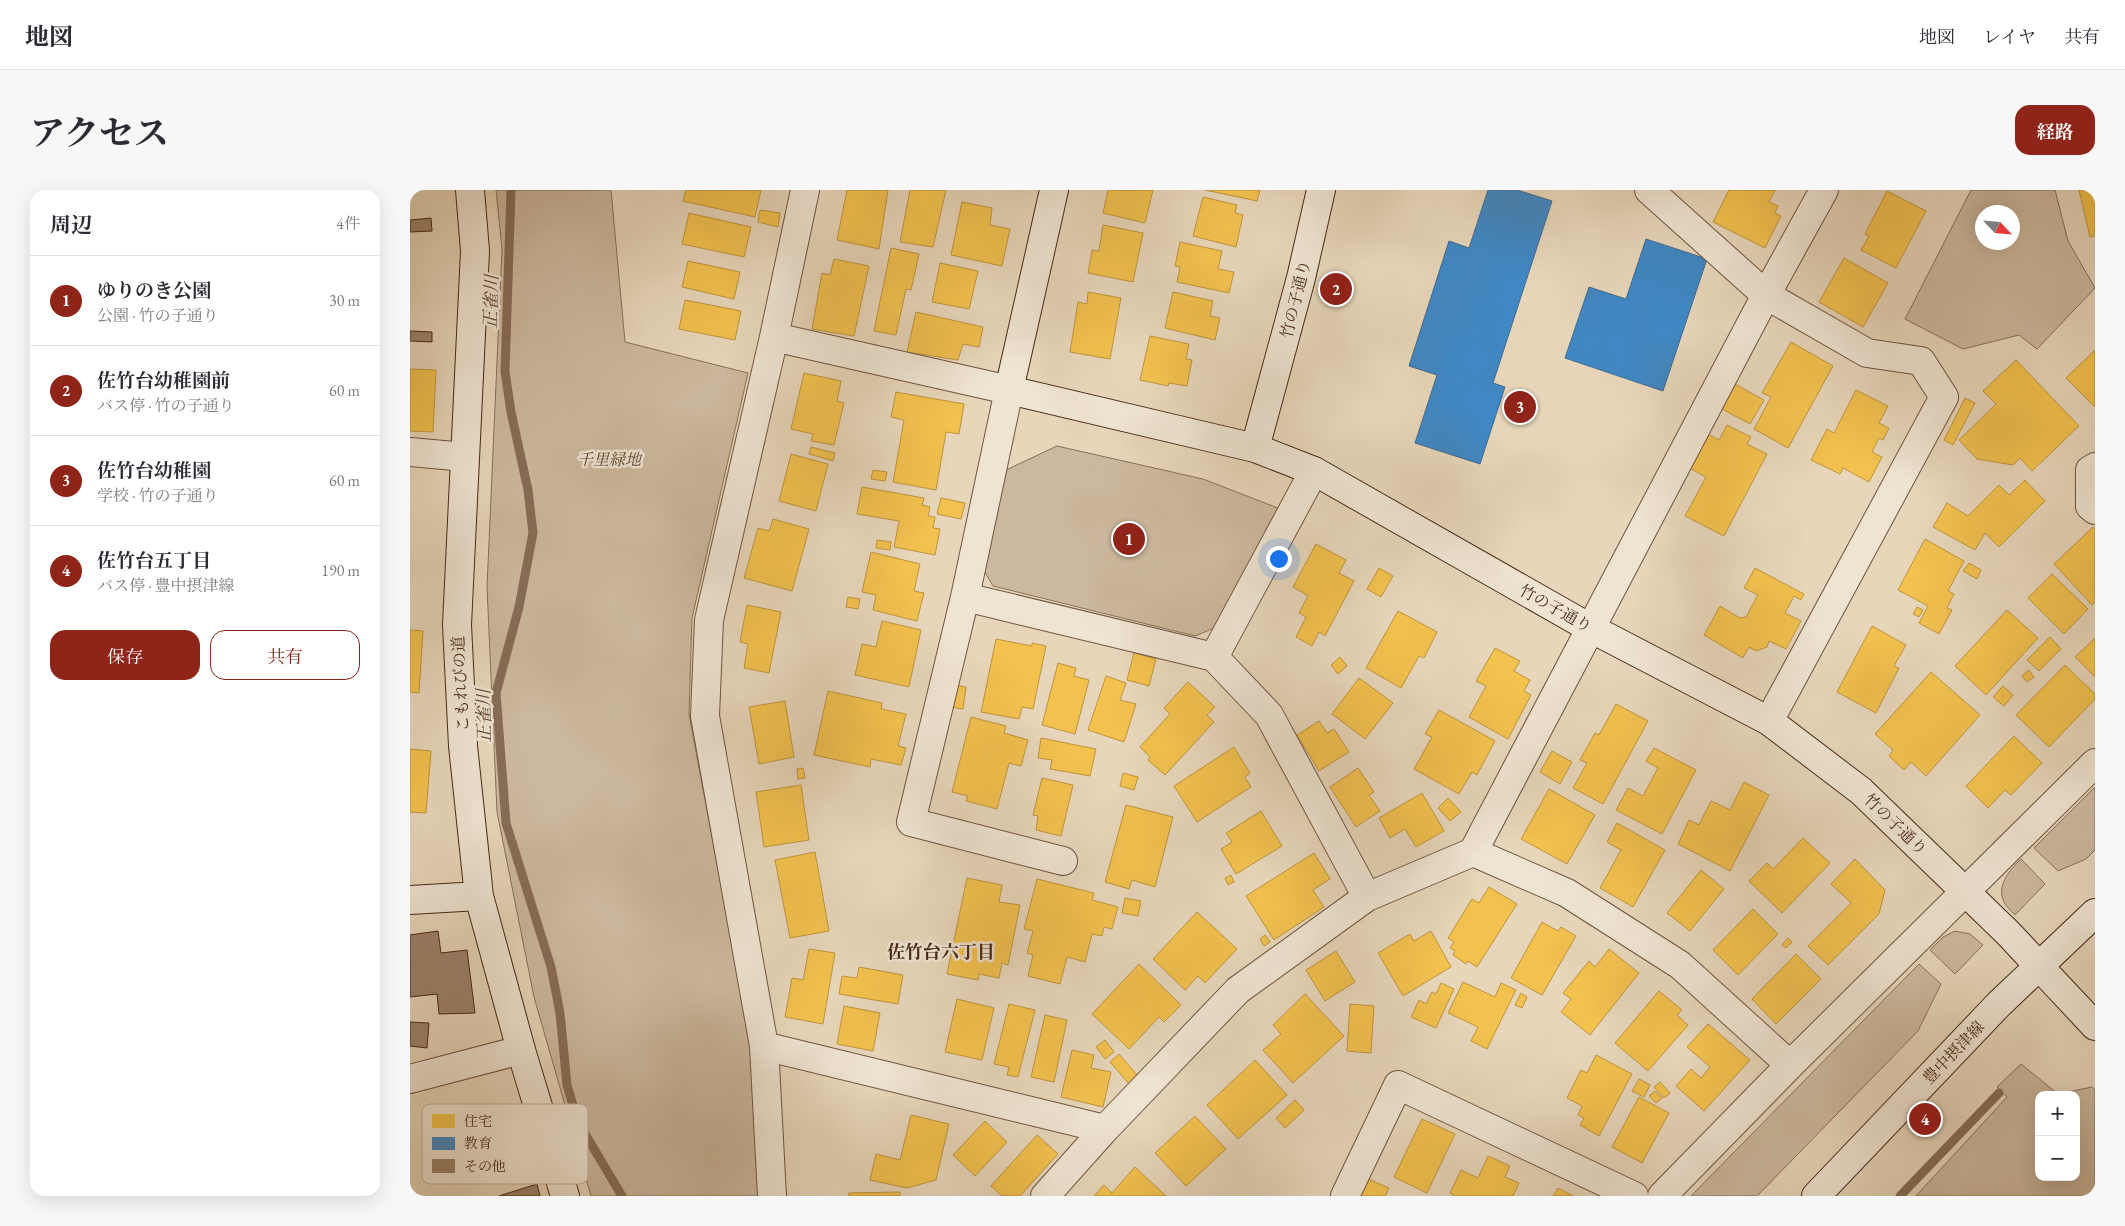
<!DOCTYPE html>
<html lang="ja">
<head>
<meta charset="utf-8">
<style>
  body { margin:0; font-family:"EB Garamond","Noto Serif JP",serif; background:#f7f7f7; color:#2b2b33 }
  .controls { position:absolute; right:15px; bottom:15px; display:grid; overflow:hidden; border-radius:10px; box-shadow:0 5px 20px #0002 }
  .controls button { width:45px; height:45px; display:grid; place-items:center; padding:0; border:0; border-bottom:1px solid #e1e1e2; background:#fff; color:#2b2b33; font:25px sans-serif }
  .compass { position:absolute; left:1565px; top:15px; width:45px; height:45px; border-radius:50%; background:#fff; box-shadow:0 5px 20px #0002; rotate:116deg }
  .you { position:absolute; left:868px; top:368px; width:18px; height:18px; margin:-12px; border:4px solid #fff; border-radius:50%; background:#1a73e8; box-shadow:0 0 0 8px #1a73e833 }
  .badge { display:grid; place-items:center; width:32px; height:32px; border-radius:50%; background:#8f2418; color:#fff; font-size:16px; font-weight:700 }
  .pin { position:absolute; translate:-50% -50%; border:2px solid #fff; box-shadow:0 1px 5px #0006 }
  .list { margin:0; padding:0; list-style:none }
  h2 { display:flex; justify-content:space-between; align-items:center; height:65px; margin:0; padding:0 20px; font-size:21px }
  h2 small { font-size:16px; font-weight:400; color:#7c7c81 }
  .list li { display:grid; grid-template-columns:32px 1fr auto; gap:15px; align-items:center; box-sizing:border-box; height:90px; padding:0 20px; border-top:1px solid #e1e1e2 }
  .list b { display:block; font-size:19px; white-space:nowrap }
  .list p { margin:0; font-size:16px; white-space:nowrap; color:#7c7c81 }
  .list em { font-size:16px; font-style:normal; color:#7c7c81 }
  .actions { display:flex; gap:10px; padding:15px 20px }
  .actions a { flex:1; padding:11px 0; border:1px solid #8f2418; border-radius:15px; text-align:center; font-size:18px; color:#8f2418 }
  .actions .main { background:#8f2418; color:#fff }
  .map { position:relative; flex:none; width:1685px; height:1006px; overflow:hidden; border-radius:15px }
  header { display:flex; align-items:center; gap:30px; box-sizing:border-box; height:70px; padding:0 25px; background:#fff; border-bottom:1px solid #e1e1e2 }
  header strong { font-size:24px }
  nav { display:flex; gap:28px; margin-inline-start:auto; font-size:18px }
  .intro { display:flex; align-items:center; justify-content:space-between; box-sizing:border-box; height:120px; padding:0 30px }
  h1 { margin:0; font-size:35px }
  .button { padding:12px 22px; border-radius:15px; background:#8f2418; color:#fff; font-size:18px; font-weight:700 }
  main { display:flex; gap:30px; padding:0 30px }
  aside { flex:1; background:#fff; border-radius:15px; box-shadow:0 5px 20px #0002 }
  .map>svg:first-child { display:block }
  .green { fill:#ccb89e; stroke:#8a705a; fill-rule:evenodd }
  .homes { fill:#f2c14e; stroke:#bf933d }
  .schools { fill:#3f88c5; stroke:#426b90 }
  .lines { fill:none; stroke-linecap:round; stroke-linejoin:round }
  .stream { stroke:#876d57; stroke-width:9 }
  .building { fill:#9b826b; stroke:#482816 }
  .street-casing { stroke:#70543f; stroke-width:30 }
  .secondary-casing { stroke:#482816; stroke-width:30 }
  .street { stroke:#efe4d2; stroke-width:28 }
  .secondary { stroke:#efe4d2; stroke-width:28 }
  .labels { text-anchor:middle; stroke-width:5; stroke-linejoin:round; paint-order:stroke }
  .street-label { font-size:16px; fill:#482816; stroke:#efe4d2 }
  .park-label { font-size:16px; font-style:italic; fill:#624531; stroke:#efe4d2 }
  .water-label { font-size:18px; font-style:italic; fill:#624531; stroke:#efe4d2 }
  .neighbourhood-label { font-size:18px; font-weight:bold; fill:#482816; stroke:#efe4d2 }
  .key { fill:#efe4d2; stroke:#bdac9a; stroke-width:1 }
  .key-label { font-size:14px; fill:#482816 }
</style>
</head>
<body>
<header>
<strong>地図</strong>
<nav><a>地図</a><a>レイヤ</a><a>共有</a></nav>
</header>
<div class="intro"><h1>アクセス</h1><a class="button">経路</a></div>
<main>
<aside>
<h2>周辺<small>4件</small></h2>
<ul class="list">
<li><span class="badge">1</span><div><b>ゆりのき公園</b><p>公園 · 竹の子通り</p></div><em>30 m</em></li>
<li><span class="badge">2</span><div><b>佐竹台幼稚園前</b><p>バス停 · 竹の子通り</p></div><em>60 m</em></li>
<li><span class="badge">3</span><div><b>佐竹台幼稚園</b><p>学校 · 竹の子通り</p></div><em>60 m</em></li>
<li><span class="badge">4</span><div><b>佐竹台五丁目</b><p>バス停 · 豊中摂津線</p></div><em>190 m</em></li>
</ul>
<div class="actions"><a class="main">保存</a><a>共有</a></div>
</aside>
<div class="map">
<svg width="1685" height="1006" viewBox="0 0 1685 1006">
  <rect width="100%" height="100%" fill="#e7d6ba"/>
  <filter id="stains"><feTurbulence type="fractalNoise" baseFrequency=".004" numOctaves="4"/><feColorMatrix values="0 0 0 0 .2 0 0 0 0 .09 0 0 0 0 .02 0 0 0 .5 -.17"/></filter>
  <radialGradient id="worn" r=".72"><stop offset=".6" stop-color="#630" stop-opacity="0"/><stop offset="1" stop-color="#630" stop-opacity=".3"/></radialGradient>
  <path class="green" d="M86 0H201L215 152 338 183 282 428 279 524 341 856 349 1006H181L124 807 87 622 77 397 92 59Z
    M1561 0H1645L1658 51 1685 98 1627 159 1609 145 1553 159 1495 129ZM1572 22H1602V52H1572Z
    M647 256 793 289 873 320 809 436 785 446 583 396 573 379 596 280Z
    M1685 597V660L1676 669 1648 681 1624 658Z
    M1611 669 1635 694 1605 725C1602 721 1596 717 1594 712 1586 695 1600 680 1611 669Z
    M1545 741 1560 744 1573 755 1545 784 1520 760 1533 747Z
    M1509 774 1531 794 1508 841 1347 1006H1281Z
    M1611 874 1648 904 1682 897 1685 900V1006H1506L1597 907 1587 897ZM1629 905H1666V987H1629Z"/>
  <path class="homes" d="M276 0H351L345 27 273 11Z
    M437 0H478L469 59 427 50Z
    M500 0H536L523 57 490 52Z
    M698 0H743L735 33 693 23Z
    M795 0H850L847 11Z
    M1319 0H1365L1359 12 1368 16 1365 23 1371 26 1355 58 1303 32Z
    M1669 0H1685V46L1680 47Z
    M1477 1 1516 21 1486 78 1451 60 1459 46 1455 44Z
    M793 7 827 15 825 23 833 25 826 57 783 46Z
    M552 12 582 18 580 35 600 39 592 76 541 65Z
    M350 20 370 23 368 37 348 32Z
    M279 23 341 37 334 67 272 54Z
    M693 35 733 43 723 92 678 83 682 60 689 61Z
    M770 52 812 61 808 79 824 82 819 103 767 92 770 77 765 76Z
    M481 58 509 64 501 100 496 99 486 145 464 141Z
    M1434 68 1478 93 1453 137 1409 112Z
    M424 69 459 76 444 146 402 139 412 83 420 85Z
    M278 71 330 82 324 109 272 97Z
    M530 73 568 81 559 119 522 112Z
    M678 102 711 108 700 169 660 162 668 112 677 114Z
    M763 102 803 111 800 126 810 128 805 150 755 138Z
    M275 110 331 121 325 150 269 139Z
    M506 122 573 137 569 157 553 154 548 170 497 162Z
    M740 146 779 154 776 169 782 170 777 196 759 193 758 196 730 190Z
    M1381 152 1423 176 1378 258 1344 239 1361 207 1352 203Z
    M1685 160V217L1656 188Z
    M1606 170 1669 236 1622 281 1610 268 1603 275 1567 269 1549 250 1586 214 1573 201Z
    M0 179 26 180 23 242 0 241Z
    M394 183 431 191 427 211 434 213 424 255 401 251 403 244 381 239Z
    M1323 193 1354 210 1340 234 1310 218Z
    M1446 200 1478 216 1469 233 1479 238 1473 250 1469 248 1462 262 1472 267 1459 292 1433 278 1430 284 1401 270 1417 239 1424 243Z
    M486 202 554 214 549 244 536 242 526 300 483 292 494 230 481 227Z
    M1555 208 1565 213 1543 255 1534 250Z
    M1317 235 1341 247 1337 254 1357 264 1314 346 1275 326 1296 287 1274 275 1292 241 1309 250Z
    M401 257 425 263 423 271 399 264Z
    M381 264 418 274 406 321 369 311Z
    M463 280 477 282 475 291 461 289Z
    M1615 290 1635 311 1589 357 1575 343 1565 360 1523 337 1537 313 1558 326 1589 295 1599 305Z
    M452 297 514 308 512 315 520 317 518 326 525 327 523 338 530 339 525 365 484 357 489 331 447 324Z
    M531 308 555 313 551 329 527 324Z
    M363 329 399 339 382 401 334 388 348 338 359 341Z
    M1683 337 1685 339V412L1682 415 1644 374Z
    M1515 349 1554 371 1538 401 1544 404 1537 418 1542 420 1529 444 1509 433 1518 416 1488 400Z
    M467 350 481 352 480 360 466 358Z
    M906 354 936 370 929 383 944 391 915 446 909 442 902 456 886 447 896 427 889 423 898 406 883 397Z
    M461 362 510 374 504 401 514 403 507 431 463 420 466 405 452 402Z
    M1559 373 1571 380 1567 389 1553 381Z
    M969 378 983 386 971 407 957 399Z
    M1345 378 1394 404 1391 410 1384 406 1375 423 1391 431 1376 459 1359 451 1357 457 1346 461 1339 457 1333 468 1294 445 1310 416 1330 428 1336 427 1348 405 1334 398Z
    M1642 384 1678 419 1654 444 1618 408Z
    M438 407 450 409 448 419 436 417Z
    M337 415 371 422 359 483 334 478 338 454 330 452Z
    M1507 417 1513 420 1509 427 1503 424Z
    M1597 420 1628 448 1576 505 1545 476Z
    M988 421 1027 442 1014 468 1009 466 991 498 956 478Z
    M472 431 511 440 499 497 445 485 452 454 466 457Z
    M1462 436 1496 455 1484 476 1489 478 1466 523 1427 502Z
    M0 440 13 441 9 503 0 502Z
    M1640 447 1651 459 1629 481 1617 470Z
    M1685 448V487L1665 467Z
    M586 449 622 456V453L636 456 623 519 612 517 609 529 571 522Z
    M1085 458 1110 471 1104 481 1120 490 1114 501 1121 505 1098 549 1059 527 1076 496 1066 491Z
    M724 463 746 469 739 496 717 490Z
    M930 467 937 476 928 484 921 475Z
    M648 473 666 478 664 486 679 490 665 544 632 535Z
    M1655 475 1685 504V509L1639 557 1606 525Z
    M1619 480 1624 487 1617 492 1612 486Z
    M1521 482 1570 525 1516 586 1501 572 1494 580 1479 566 1483 560 1465 544Z
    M696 486 716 493 710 510 726 514 714 552 678 540Z
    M949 488 983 513 955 549 922 524Z
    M778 492 805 517 797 525 804 532 755 585 738 570 740 567 730 557 760 524 754 518Z
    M545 495 556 497 553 519 541 517Z
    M1593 496 1603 505 1594 516 1583 507Z
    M418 501 472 513 471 519 496 524 488 556 496 558 491 575 461 569 460 577 404 565Z
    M375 511 384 567 349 574 339 517Z
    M1206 514 1238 531 1193 614 1163 598 1177 573 1170 570 1185 543 1189 545Z
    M1029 520 1085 551 1067 585 1062 582 1049 604 1004 579 1022 547 1015 544Z
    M561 527 596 536 594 543 618 550 611 576 599 573 587 619 556 611 558 606 542 602Z
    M909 531 917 543 924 539 939 562 909 581 887 545Z
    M1604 546 1632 573 1601 605 1595 600 1578 618 1556 596Z
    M631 548 686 559 680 586 640 579 642 570 628 568Z
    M824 557 840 583 835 587 841 597 787 632 764 596Z
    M1244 558 1286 580 1252 644 1206 620 1218 598 1233 606 1248 578 1236 571Z
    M0 559 21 561 16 623 0 622Z
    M1142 561 1162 572 1150 594 1130 582Z
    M393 578 395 588 388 589 387 579Z
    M948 578 964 602 959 605 970 621 946 637 920 597Z
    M713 583 728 587 724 600 710 596Z
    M632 588 663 595 651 646 626 640 628 626 623 625Z
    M1334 592 1359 605 1320 681 1268 654 1279 630 1289 635 1301 611 1320 620Z
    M391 595 399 650 354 657 346 602Z
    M1139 599 1185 625 1157 674 1111 649Z
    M1012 603 1034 641 1006 657 995 639 980 648 969 628Z
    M1038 608 1051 622 1040 631 1028 618Z
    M716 615 763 627 745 697 722 690 719 699 695 692Z
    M851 621 872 656 826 684 811 659 822 652 816 643Z
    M1207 633 1255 660 1223 717 1190 698 1211 660 1197 652Z
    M1393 648 1420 673 1372 723 1339 691 1357 673 1363 679Z
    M405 662 419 741 380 748 365 670Z
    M904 663 920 689 903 700 914 717 864 750 836 706Z
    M1445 669 1475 700 1469 724 1418 775 1398 756 1441 713 1421 694Z
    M1291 680 1314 699 1280 741 1257 723Z
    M821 685 824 692 818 695 815 688Z
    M557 688 592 695 589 712 610 715 598 775 592 773 589 788 569 784 568 790 537 784Z
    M627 689 684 703 682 710 708 717 702 739 694 737 692 746 682 744 675 772 657 767 650 794 618 786 623 765 617 763 623 741 614 739Z
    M1079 697 1107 714 1067 777 1058 771 1056 774 1043 765 1045 761 1040 758 1044 752 1038 748 1062 709 1069 713Z
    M715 708 731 711 728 726 712 723Z
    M1343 719 1368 744 1328 785 1303 760Z
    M787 722 827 759 795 793 788 786 775 800 743 769Z
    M1132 732 1148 741 1151 737 1166 746 1132 805 1101 788Z
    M1021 741 1041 777 993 806 968 763 1000 744 1004 751Z
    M855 745 860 752 854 756 850 749Z
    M1378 748 1382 752 1376 758 1372 755Z
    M399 759 425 763 413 834 375 827 382 788 393 790Z
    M1199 759 1229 783 1180 845 1151 822 1161 809 1153 803 1179 771 1185 777Z
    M926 761 945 792 915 811 896 780Z
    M1386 764 1411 789 1366 834 1342 809Z
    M729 774 771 815 754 832 749 827 719 859 682 824Z
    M449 777 493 785 488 814 429 804 432 786 447 788Z
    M1053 792 1085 807 1091 793 1106 800 1077 859 1061 851 1068 837 1038 823Z
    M1031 793 1044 799 1026 838 1001 827 1009 810 1016 814 1022 802 1026 804Z
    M1249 801 1272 820 1267 825 1278 835 1238 881 1205 853Z
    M1111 803 1117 807 1112 818 1105 815Z
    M895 804 934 846 883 893 853 860 871 844 863 835Z
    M547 809 584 818 572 870 535 862Z
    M599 814 625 820 608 887 597 885 599 877 584 874Z
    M940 814 964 816 961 863 937 861Z
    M434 816 470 823 463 861 427 854Z
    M635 825 657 830 644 892 621 887Z
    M1298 834 1340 870 1294 921 1266 896 1281 879 1291 888 1300 877 1277 857Z
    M695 850 704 862 695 869 686 857Z
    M662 860 684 865 681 878 701 882 693 917 651 907Z
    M709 864 728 886 719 894 700 872Z
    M1186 865 1222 884 1189 946 1170 935 1174 928 1168 925 1172 916 1157 908 1171 880 1177 883Z
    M845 870 877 905 828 949 797 915Z
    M1229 889 1240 895 1234 907 1222 901Z
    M1250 892 1260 903 1254 908 1244 897Z
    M1245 901 1252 908 1246 913 1239 906Z
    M1229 907 1259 923 1232 973 1202 957Z
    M885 910 894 920 875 938 866 928Z
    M501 925 539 934 526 990 497 998 460 990 466 964 490 970Z
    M785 926 816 959 776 996 745 963Z
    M1012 929 1045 944 1017 1003 984 987Z
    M575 931 597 952 565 986 543 965Z
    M627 945 648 964 610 1006H592L581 996Z
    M1078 966 1100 976 1095 987 1109 993 1103 1006H1045L1040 1003 1051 980 1068 988Z
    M725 977 756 1006H684L694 995 702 1003Z
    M956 988 979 998 975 1006H947Z
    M1148 998 1163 1006H1143Z
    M490 1002V1006H439V1003Z"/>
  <path class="schools" d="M1078 0H1107L1142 11 1083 193 1095 197 1070 274 1005 253 1027 185 999 176 1039 51 1059 58Z
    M1236 49 1297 69 1253 201 1155 168 1179 97 1216 109Z"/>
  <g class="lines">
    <path class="stream" d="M101 0 95 182 101 222 118 300 123 343 109 417 86 503 96 633 141 777 150 823 157 895 168 932 212 1006
      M1490 1006 1589 903"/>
  </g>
  <path class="building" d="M21 28 22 41 0 42V30Z
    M0 141 22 142V152L0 151Z
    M28 741 31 763 57 760 65 823 29 824 27 804 0 807V745Z
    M0 832 19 833 17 858 0 856Z
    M127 994 130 1006H89Z"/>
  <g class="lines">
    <defs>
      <path id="street" d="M1239 0 1356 105 1457 163 1511 171 1534 207 1359 531
        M364 147 599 200 555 407 804 467 859 525 957 707
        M0 262 55 267
        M1685 277 1680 280V316L1685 320
        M555 407 501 632 653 671
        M804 467 904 281
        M1063 662 1157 703 1270 775 1380 875
        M354 856 695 939 828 800 957 707 1063 662 1356 105 1414 0
        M0 889 111 860
        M362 1006 354 856 295 526 299 430 364 147 395 0
        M635 1006 695 939
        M935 1006 988 895 1224 1006
        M1252 1006 1380 875 1685 573"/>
      <path id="secondary" d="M60 0 65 61 47 435 53 556 69 706 111 860 155 1006
        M644 0 599 200 845 258 904 281 1180 438 1359 531 1451 601 1598 743 1685 836
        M845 258 891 88 911 0
        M0 710 69 706
        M1406 1006 1589 814 1685 723"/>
    </defs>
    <use href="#street" class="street-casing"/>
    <use href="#secondary" class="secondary-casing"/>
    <use href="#street" class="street"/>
    <use href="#secondary" class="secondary"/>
  </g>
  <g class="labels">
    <g class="street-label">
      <text transform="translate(885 109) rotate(-76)" y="6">竹の子通り</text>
      <text transform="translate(1146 418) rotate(29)" y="6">竹の子通り</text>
      <text transform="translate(50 494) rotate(-93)" y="6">こもれびの道</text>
      <text transform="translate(1486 634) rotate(44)" y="6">竹の子通り</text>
      <text transform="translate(1543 862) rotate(-46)" y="6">豊中摂津線</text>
    </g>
    <g class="park-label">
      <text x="199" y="275">千里緑地</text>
    </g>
    <g class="water-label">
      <text transform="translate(81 112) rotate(-88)" y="6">正雀川</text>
      <text transform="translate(74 526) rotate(-91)" y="6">正雀川</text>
    </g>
    <g class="neighbourhood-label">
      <text x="531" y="768">佐竹台六丁目</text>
    </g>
  </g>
  <rect x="12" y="914" width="166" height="80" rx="8" class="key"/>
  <rect x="22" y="924" width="23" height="14" fill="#f2c14e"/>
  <rect x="22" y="947" width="23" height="13" fill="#3f88c5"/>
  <rect x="22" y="969" width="23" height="14" fill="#9b826b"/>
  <g class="key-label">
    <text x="54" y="936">住宅</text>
    <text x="54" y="958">教育</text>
    <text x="54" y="981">その他</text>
  </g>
  <rect width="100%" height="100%" filter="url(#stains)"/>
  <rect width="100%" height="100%" fill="url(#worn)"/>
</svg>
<div class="controls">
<button>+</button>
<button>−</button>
</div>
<svg class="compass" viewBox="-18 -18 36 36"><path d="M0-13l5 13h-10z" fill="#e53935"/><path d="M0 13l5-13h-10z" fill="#7c7c81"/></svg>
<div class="you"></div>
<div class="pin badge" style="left:719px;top:349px">1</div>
<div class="pin badge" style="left:926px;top:99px">2</div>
<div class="pin badge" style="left:1110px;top:217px">3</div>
<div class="pin badge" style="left:1515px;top:929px">4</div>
</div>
</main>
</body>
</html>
